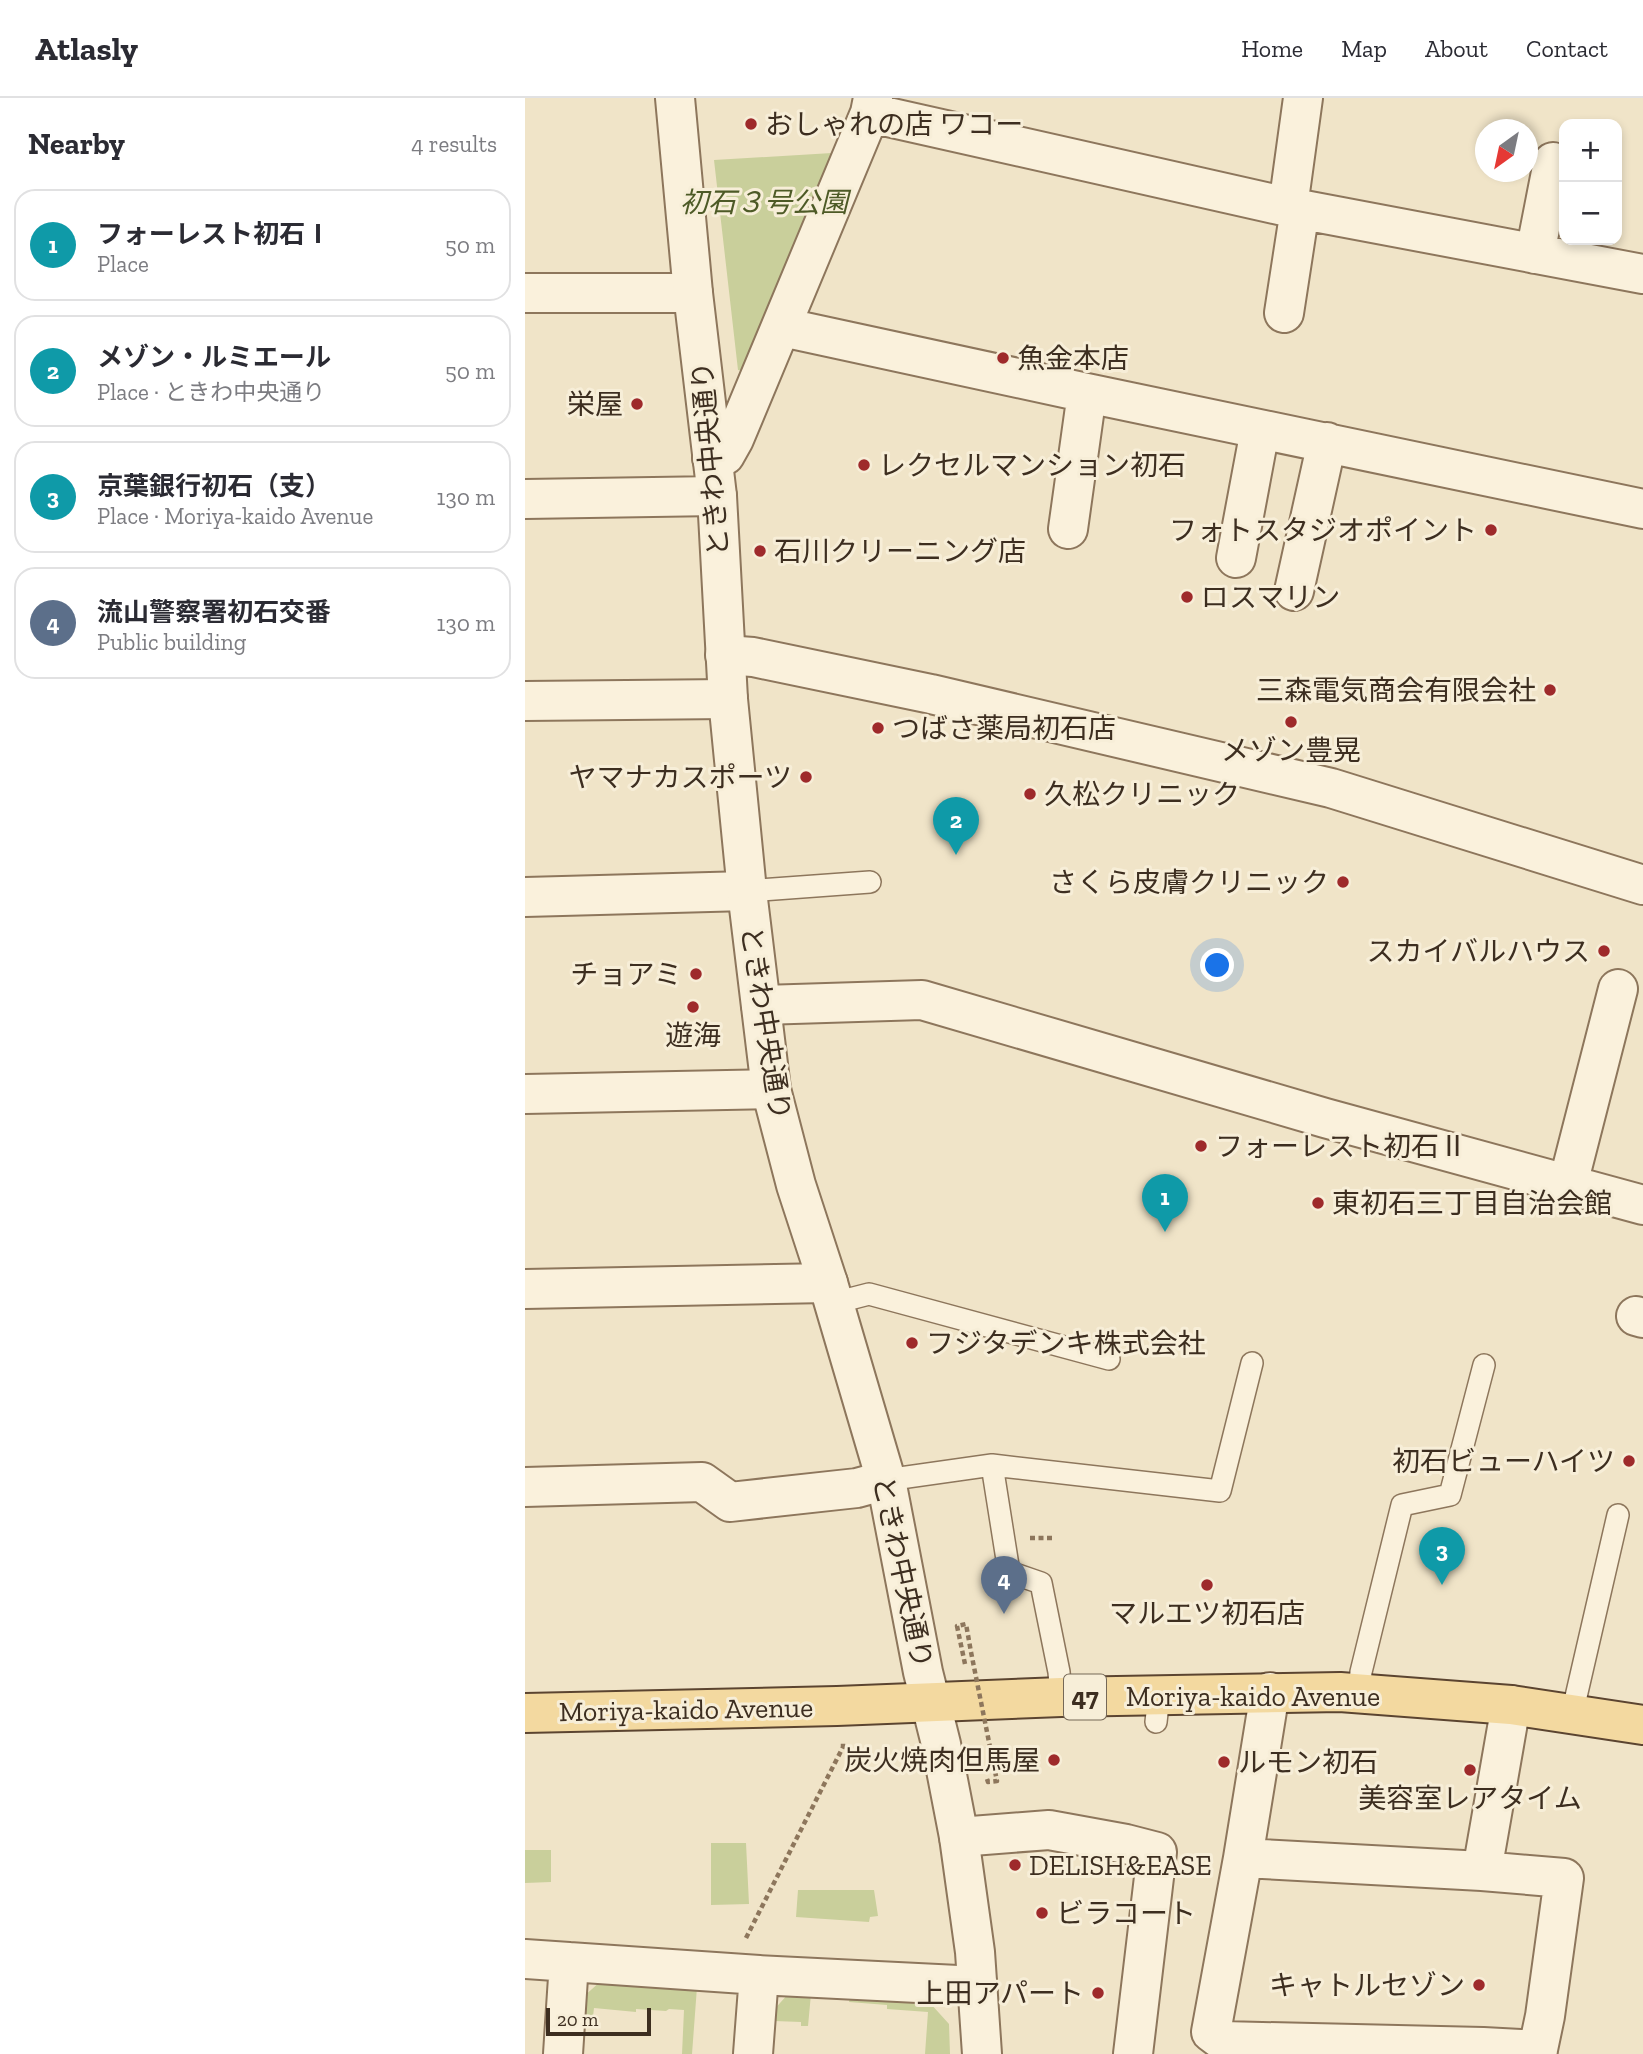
<!DOCTYPE html>
<html lang="en">
<head>
<meta charset="utf-8">
<style>
  body { margin:0; font-family:"Zilla Slab","Noto Sans JP",serif; background:#f2f2f3; color:#2b2b33 }
  .controls { position:absolute; right:21px; top:21px; display:grid; overflow:hidden; border-radius:14px; box-shadow:0 4px 10px #0003 }
  .controls button { width:63px; height:63px; display:grid; place-items:center; padding:0; border:0; border-bottom:2px solid #e1e1e2; background:#fff; color:#2b2b33; font:35px sans-serif }
  .compass { position:absolute; left:950px; top:21px; width:63px; height:63px; border-radius:50%; background:#fff; box-shadow:0 4px 10px #0003; rotate:213deg }
  .scale { position:absolute; left:21px; bottom:18px; width:105px; box-sizing:border-box; padding-left:7px; border:4px solid #3d2e20; border-top:0; font-size:19px; line-height:24px; white-space:nowrap; color:#3d2e20; -webkit-text-stroke:5px #f7eed8; paint-order:stroke }
  .you { position:absolute; left:693px; top:868px; width:24px; height:24px; margin:-18px; border:5px solid #fff; border-radius:50%; background:#1a73e8; box-shadow:0 0 0 10px #1a73e833 }
  .badge { display:grid; place-items:center; width:46px; height:46px; border-radius:50%; background:#db2777; color:#fff; font-size:23px; font-weight:700 }
  .pin { position:absolute; translate:-50% -58px; filter:drop-shadow(0 2px 4px #0008) }
  .pin::after { content:''; position:absolute; top:37px; width:24px; height:21px; background:inherit; clip-path:polygon(0 0,100% 0,50% 100%) }
  .list { margin:0; padding:0; list-style:none }
  h2 { display:flex; justify-content:space-between; align-items:center; height:91px; margin:0; padding:0 28px; font-size:30px }
  h2 small { font-size:23px; font-weight:400; color:#7c7c81 }
  .list li { display:grid; grid-template-columns:46px 1fr auto; gap:21px; align-items:center; box-sizing:border-box; height:112px; margin:0 14px 14px; padding:0 14px; border:2px solid #e1e1e2; border-radius:21px }
  .list b { display:block; font-size:26px; white-space:nowrap }
  .list p { margin:0; font-size:23px; white-space:nowrap; color:#7c7c81 }
  .list em { font-size:23px; font-style:normal; color:#7c7c81 }
  .map { position:relative; flex:none; width:1118px; height:1956px; overflow:hidden }
  header { display:flex; align-items:center; gap:42px; box-sizing:border-box; height:98px; padding:0 35px; background:#fff; border-bottom:2px solid #e1e1e2 }
  header strong { font-size:33px }
  nav { display:flex; gap:38px; margin-inline-start:auto; font-size:24px }
  main { display:flex }
  aside { flex:1; background:#fff }
  .map>svg:first-child { display:block }
  .green { fill:#c9cf9b }
  .lines { fill:none; stroke-linecap:round; stroke-linejoin:round }
  .service-casing { stroke:#8d765c; stroke-width:24 }
  .minor-casing { stroke:#8d765c; stroke-width:42 }
  .tertiary-casing { stroke:#8d765c; stroke-width:42 }
  .primary-casing { stroke:#5b4430; stroke-width:42 }
  .path { stroke:#8d765c; stroke-width:4.5; stroke-dasharray:5 3.5; stroke-linecap:butt }
  .service { stroke:#faf1dc; stroke-width:21 }
  .minor { stroke:#faf1dc; stroke-width:38 }
  .tertiary { stroke:#faf1dc; stroke-width:38 }
  .primary { stroke:#f3d9a0; stroke-width:38 }
  .path-bridge { stroke:#8d765c; stroke-width:4.5; stroke-dasharray:5 3.5; stroke-linecap:butt }
  .poi-dot { fill:#9e2a2b; stroke:#f7eed8; stroke-width:2.5 }
  .labels { text-anchor:middle; stroke-width:6; stroke-linejoin:round; paint-order:stroke }
  .shield { fill:#f7eed8; stroke:#756857; stroke-width:2 }
  .shield-label { font-size:26px; font-weight:bold; fill:#3d2e20 }
  .poi-label { font-size:28px; fill:#3d2e20; stroke:#f7eed8; text-anchor:start }
  .park-label { font-size:28px; font-style:italic; fill:#4d5a26; stroke:#f7eed8 }
  .street-label { font-size:28px; fill:#3d2e20; stroke:#f7eed8 }
</style>
</head>
<body>
<header>
<strong>Atlasly</strong>
<nav><a>Home</a><a>Map</a><a>About</a><a>Contact</a></nav>
</header>
<main>
<aside>
<h2>Nearby<small>4 results</small></h2>
<ul class="list">
<li><span class="badge" style="background:#0f9aa8">1</span><div><b>フォーレスト初石Ⅰ</b><p>Place</p></div><em>50 m</em></li>
<li><span class="badge" style="background:#0f9aa8">2</span><div><b>メゾン・ルミエール</b><p>Place · ときわ中央通り</p></div><em>50 m</em></li>
<li><span class="badge" style="background:#0f9aa8">3</span><div><b>京葉銀行初石（支）</b><p>Place · Moriya-kaido Avenue</p></div><em>130 m</em></li>
<li><span class="badge" style="background:#5c6f8a">4</span><div><b>流山警察署初石交番</b><p>Public building</p></div><em>130 m</em></li>
</ul>
</aside>
<div class="map">
<svg width="1118" height="1956" viewBox="0 0 1118 1956">
  <rect width="100%" height="100%" fill="#f0e4c8"/>
  <path class="green" d="M307 55 218 273 213 272 189 62Z
    M186 1745H221L224 1806 186 1807Z
    M0 1752H26V1784L0 1785Z
    M273 1792H349L353 1818 345 1819 344 1824 271 1819Z
    M77 1882 172 1889 167 1956H157L159 1912 144 1911 141 1913 111 1911V1914L69 1910 67 1927 54 1926 56 1901Z
    M264 1895 286 1896 283 1928H276V1924L249 1923 246 1915Z
    M325 1900 405 1905 424 1926 425 1956H400L403 1914 362 1911V1907L324 1904Z"/>
  <g class="lines">
    <defs>
      <path id="service" d="M222 793 345 784
        M309 1205 344 1196 584 1261
        M467 1367 695 1393 727 1265
        M361 1382 467 1367 484 1474 516 1485 534 1574 536 1599
        M834 1595 836 1574 877 1407 925 1397 959 1267
        M1047 1616 1093 1417
        M631 1624 634 1597"/>
      <path id="minor" d="M345 15 763 109 1118 176
        M763 109 778 0
        M1010 156 1028 64
        M0 195H168
        M759 215 775 111
        M257 229 562 295 1118 411
        M187 360 200 357 209 341 345 15 348 0
        M0 401 192 398
        M543 431 562 295
        M711 460 735 332
        M769 493 802 344
        M200 557 228 559 406 596 806 690 1118 787
        M0 603 203 601
        M0 799 222 793
        M236 907 397 902 800 1020 1118 1107
        M0 996 246 991
        M1043 1086 1093 891
        M0 1191 303 1185
        M1111 1218 1118 1220
        M0 1389 177 1384 205 1404 332 1390 361 1382
        M745 1594 718 1760 686 1934 698 1943 958 1949 1013 1952
        M986 1607 957 1773 1039 1780 1020 1918 1012 1956
        M434 1739 524 1732 601 1746 632 1754 608 1956
        M718 1760 957 1773
        M0 1861 234 1877 453 1888
        M38 1956 44 1864
        M228 1956 234 1877"/>
      <path id="tertiary" d="M150 0 168 195 192 398 203 601 222 793 246 991 271 1087 303 1185 361 1382 398 1574 416 1646 434 1739 450 1854 457 1956"/>
      <path id="primary" d="M0 1615 312 1608 536 1599 815 1594 986 1607 1118 1627"/>
    </defs>
    <use href="#service" class="service-casing"/>
    <use href="#minor" class="minor-casing"/>
    <use href="#tertiary" class="tertiary-casing"/>
    <use href="#primary" class="primary-casing"/>
    <path class="path" d="M505 1440H527
      M440 1566 432 1528 441 1526 446 1554
      M462 1681 463 1684 472 1683 466 1654
      M221 1840 318 1649V1644"/>
    <use href="#service" class="service"/>
    <use href="#minor" class="minor"/>
    <use href="#tertiary" class="tertiary"/>
    <use href="#primary" class="primary"/>
    <path class="path-bridge" d="M446 1554 466 1654"/>
  </g>
  <g class="poi-dot">
    <circle cx="226" cy="26" r="7"/>
    <circle cx="478" cy="260" r="7"/>
    <circle cx="112" cy="306" r="7"/>
    <circle cx="339" cy="367" r="7"/>
    <circle cx="966" cy="432" r="7"/>
    <circle cx="235" cy="453" r="7"/>
    <circle cx="662" cy="499" r="7"/>
    <circle cx="1025" cy="592" r="7"/>
    <circle cx="766" cy="624" r="7"/>
    <circle cx="353" cy="630" r="7"/>
    <circle cx="281" cy="679" r="7"/>
    <circle cx="505" cy="696" r="7"/>
    <circle cx="818" cy="784" r="7"/>
    <circle cx="1079" cy="853" r="7"/>
    <circle cx="171" cy="876" r="7"/>
    <circle cx="168" cy="909" r="7"/>
    <circle cx="676" cy="1048" r="7"/>
    <circle cx="793" cy="1105" r="7"/>
    <circle cx="387" cy="1245" r="7"/>
    <circle cx="1104" cy="1363" r="7"/>
    <circle cx="682" cy="1487" r="7"/>
    <circle cx="529" cy="1662" r="7"/>
    <circle cx="699" cy="1664" r="7"/>
    <circle cx="945" cy="1672" r="7"/>
    <circle cx="490" cy="1767" r="7"/>
    <circle cx="517" cy="1815" r="7"/>
    <circle cx="954" cy="1887" r="7"/>
    <circle cx="573" cy="1895" r="7"/>
  </g>
  <g class="labels">
    <rect class="shield" x="539" y="1576.5" width="42" height="45" rx="5"/>
    <g class="shield-label">
      <text x="560" y="1608">47</text>
    </g>
    <g class="poi-label">
      <text x="240" y="36">おしゃれの店 ワコー</text>
      <text x="492" y="270">魚金本店</text>
      <text x="98" y="316" text-anchor="end">栄屋</text>
      <text x="353" y="377">レクセルマンション初石</text>
      <text x="952" y="442" text-anchor="end">フォトスタジオポイント</text>
      <text x="249" y="463">石川クリーニング店</text>
      <text x="676" y="509">ロスマリン</text>
      <text x="1011" y="602" text-anchor="end">三森電気商会有限会社</text>
      <text x="367" y="640">つばさ薬局初石店</text>
      <text x="766" y="662" text-anchor="middle">メゾン豊晃</text>
      <text x="267" y="689" text-anchor="end">ヤマナカスポーツ</text>
      <text x="519" y="706">久松クリニック</text>
      <text x="804" y="794" text-anchor="end">さくら皮膚クリニック</text>
      <text x="1065" y="863" text-anchor="end">スカイバルハウス</text>
      <text x="157" y="886" text-anchor="end">チョアミ</text>
      <text x="168" y="947" text-anchor="middle">遊海</text>
      <text x="690" y="1058">フォーレスト初石Ⅱ</text>
      <text x="807" y="1115">東初石三丁目自治会館</text>
      <text x="401" y="1255">フジタデンキ株式会社</text>
      <text x="1090" y="1373" text-anchor="end">初石ビューハイツ</text>
      <text x="682" y="1525" text-anchor="middle">マルエツ初石店</text>
      <text x="515" y="1672" text-anchor="end">炭火焼肉但馬屋</text>
      <text x="713" y="1674">ルモン初石</text>
      <text x="945" y="1710" text-anchor="middle">美容室レアタイム</text>
      <text x="504" y="1777">DELISH&amp;EASE</text>
      <text x="531" y="1825">ビラコート</text>
      <text x="940" y="1897" text-anchor="end">キャトルセゾン</text>
      <text x="559" y="1905" text-anchor="end">上田アパート</text>
    </g>
    <g class="park-label">
      <text x="239" y="114">初石３号公園</text>
    </g>
    <g class="street-label">
      <text transform="translate(185 361) rotate(-95)" y="10">ときわ中央通り</text>
      <text transform="translate(241 925) rotate(81)" y="10">ときわ中央通り</text>
      <text transform="translate(378 1474) rotate(78)" y="10">ときわ中央通り</text>
      <text x="728" y="1608">Moriya-kaido Avenue</text>
      <text transform="translate(161 1611) rotate(-1)" y="10">Moriya-kaido Avenue</text>
    </g>
  </g>
</svg>
<div class="controls">
<button>+</button>
<button>−</button>
</div>
<svg class="compass" viewBox="-18 -18 36 36"><path d="M0-13l5 13h-10z" fill="#e53935"/><path d="M0 13l5-13h-10z" fill="#7c7c81"/></svg>
<div class="scale">20 m</div>
<div class="you"></div>
<div class="pin badge" style="left:640px;top:1134px;background:#0f9aa8">1</div>
<div class="pin badge" style="left:431px;top:757px;background:#0f9aa8">2</div>
<div class="pin badge" style="left:917px;top:1487px;background:#0f9aa8">3</div>
<div class="pin badge" style="left:479px;top:1516px;background:#5c6f8a">4</div>
</div>
</main>
</body>
</html>
